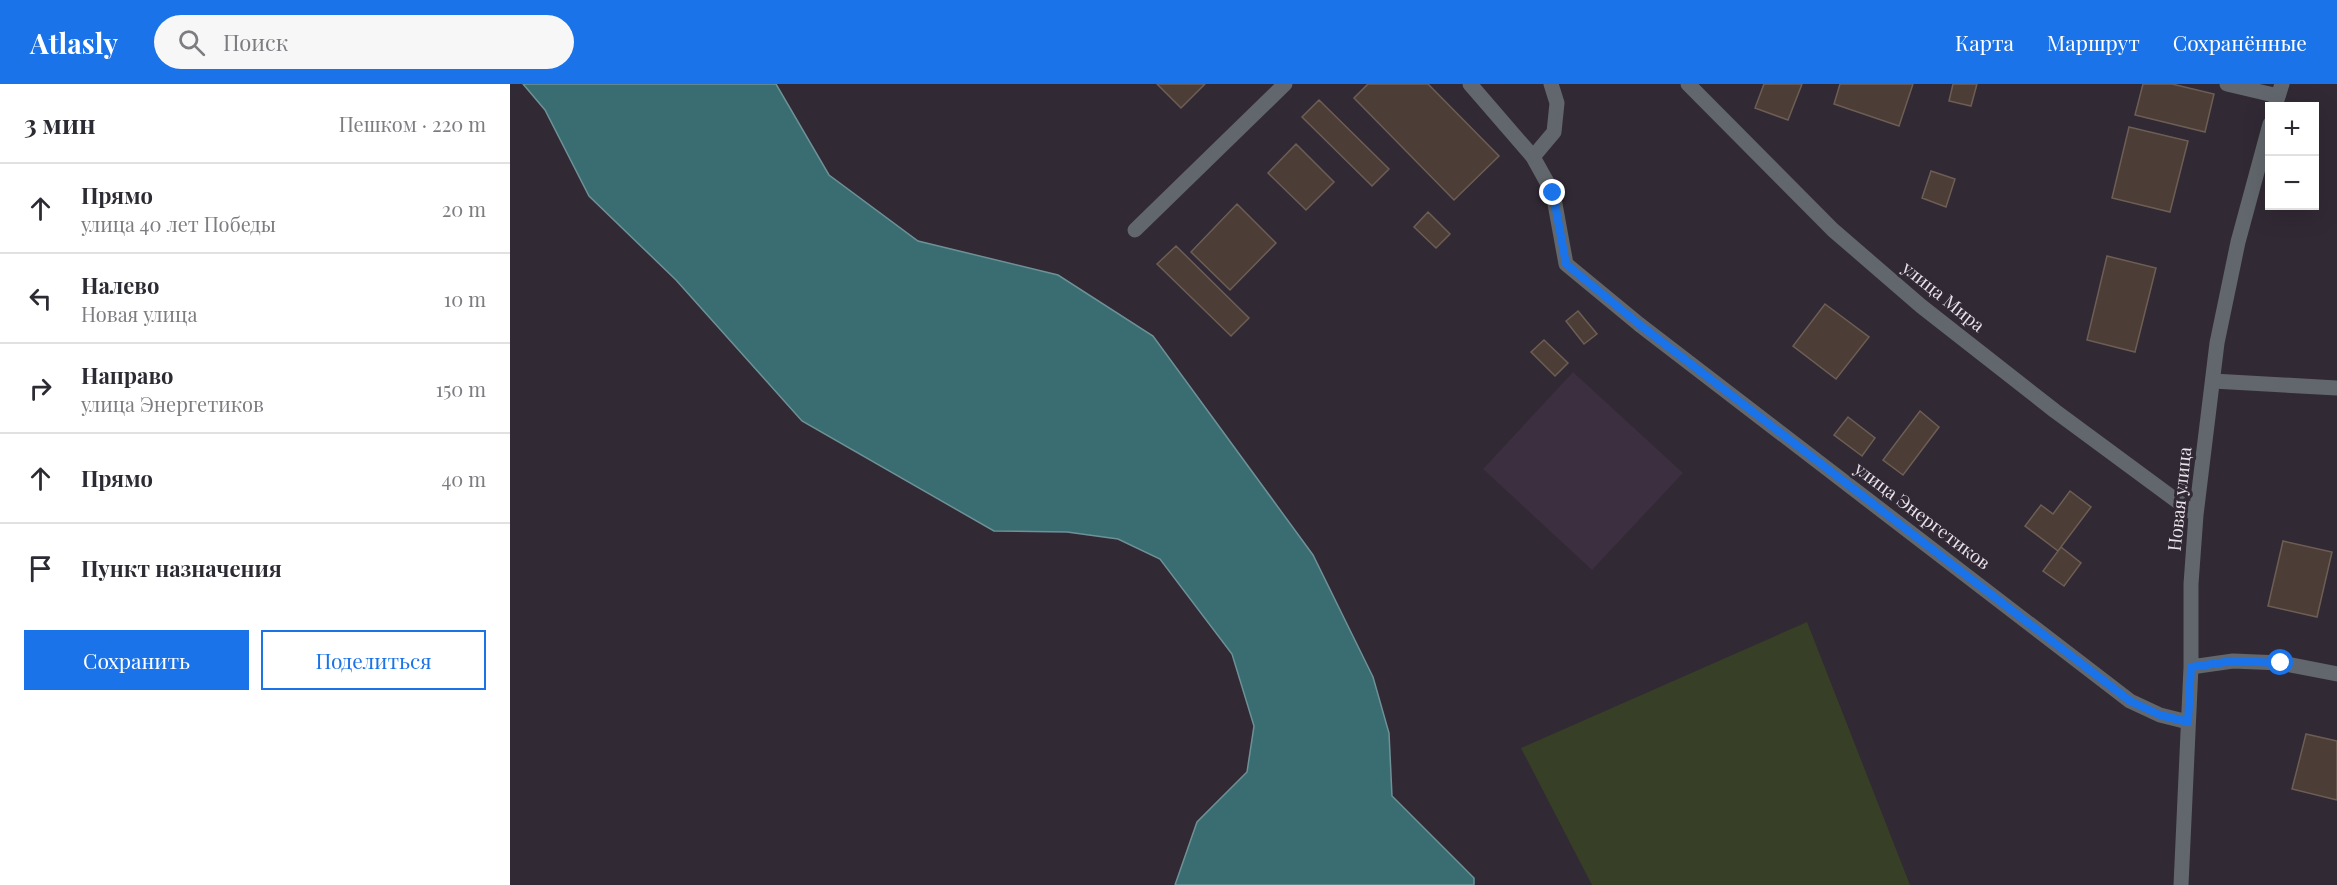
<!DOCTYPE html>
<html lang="ru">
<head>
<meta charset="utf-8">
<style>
  body { margin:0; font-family:"Playfair Display",serif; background:#f7f7f7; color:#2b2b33 }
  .controls { position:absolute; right:18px; top:18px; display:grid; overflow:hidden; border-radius:0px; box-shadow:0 6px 24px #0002 }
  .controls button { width:54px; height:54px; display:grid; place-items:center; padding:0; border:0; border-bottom:2px solid #e1e1e2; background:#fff; color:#2b2b33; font:30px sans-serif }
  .stop { position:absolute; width:18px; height:18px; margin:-14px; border:4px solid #1a73e8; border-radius:50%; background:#fff }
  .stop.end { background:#1a73e8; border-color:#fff; box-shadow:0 2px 6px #0008 }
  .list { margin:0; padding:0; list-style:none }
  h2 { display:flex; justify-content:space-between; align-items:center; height:78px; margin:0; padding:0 24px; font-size:26px }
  h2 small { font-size:20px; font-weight:400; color:#7c7c81 }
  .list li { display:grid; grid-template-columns:39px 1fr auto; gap:18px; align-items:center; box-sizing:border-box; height:90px; padding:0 24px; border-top:2px solid #e1e1e2 }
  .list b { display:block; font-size:22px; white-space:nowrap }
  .list p { margin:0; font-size:20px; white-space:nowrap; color:#7c7c81 }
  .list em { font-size:20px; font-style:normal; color:#7c7c81 }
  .actions { display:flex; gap:12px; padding:18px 24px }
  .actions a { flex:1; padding:14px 0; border:2px solid #1a73e8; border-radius:0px; text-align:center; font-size:21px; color:#1a73e8 }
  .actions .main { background:#1a73e8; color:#fff }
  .icon { flex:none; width:33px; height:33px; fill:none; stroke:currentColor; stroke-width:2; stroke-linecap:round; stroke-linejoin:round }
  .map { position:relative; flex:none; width:1827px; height:801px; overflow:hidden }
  header { display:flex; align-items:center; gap:36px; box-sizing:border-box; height:84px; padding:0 30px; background:#1a73e8; color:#fff }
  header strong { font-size:28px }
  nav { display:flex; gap:33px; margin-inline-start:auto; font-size:21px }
  .search { width:420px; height:54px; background:#f7f7f7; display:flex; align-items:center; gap:15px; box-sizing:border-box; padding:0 21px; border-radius:33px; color:#7c7c81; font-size:22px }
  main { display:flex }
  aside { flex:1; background:#fff }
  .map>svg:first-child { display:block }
  .built { fill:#3c2f40 }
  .green { fill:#374026 }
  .water { fill:#396d71; stroke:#6e9196; stroke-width:1.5 }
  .building { fill:#4c3e36; stroke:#6d5e55; stroke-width:1.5 }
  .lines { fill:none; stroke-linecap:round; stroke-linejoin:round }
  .service { stroke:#61676c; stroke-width:15 }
  .minor { stroke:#61676c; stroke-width:15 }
  .route { stroke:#1a73e8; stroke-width:8 }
  .labels { text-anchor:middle; stroke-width:6; stroke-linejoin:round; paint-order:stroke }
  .street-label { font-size:18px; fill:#eae4ec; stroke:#312934 }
</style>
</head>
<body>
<header>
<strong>Atlasly</strong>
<div class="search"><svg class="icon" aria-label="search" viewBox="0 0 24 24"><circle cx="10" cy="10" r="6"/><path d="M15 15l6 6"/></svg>Поиск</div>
<nav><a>Карта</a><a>Маршрут</a><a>Сохранённые</a></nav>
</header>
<main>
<aside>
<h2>3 мин<small>Пешком · 220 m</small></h2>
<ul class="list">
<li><svg class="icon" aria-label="ahead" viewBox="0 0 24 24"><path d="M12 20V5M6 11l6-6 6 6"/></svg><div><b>Прямо</b><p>улица 40 лет Победы</p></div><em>20 m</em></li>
<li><svg class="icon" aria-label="left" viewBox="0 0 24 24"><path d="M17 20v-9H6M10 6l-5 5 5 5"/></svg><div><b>Налево</b><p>Новая улица</p></div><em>10 m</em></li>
<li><svg class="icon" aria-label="right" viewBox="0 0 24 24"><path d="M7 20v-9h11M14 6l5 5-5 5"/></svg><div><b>Направо</b><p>улица Энергетиков</p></div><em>150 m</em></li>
<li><svg class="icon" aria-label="ahead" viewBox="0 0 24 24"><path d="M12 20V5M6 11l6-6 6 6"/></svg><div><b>Прямо</b></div><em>40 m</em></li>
<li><svg class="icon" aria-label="arrive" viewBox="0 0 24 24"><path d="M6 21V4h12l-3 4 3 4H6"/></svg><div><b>Пункт назначения</b></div></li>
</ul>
<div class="actions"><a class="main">Сохранить</a><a>Поделиться</a></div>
</aside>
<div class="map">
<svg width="1827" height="801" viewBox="0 0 1827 801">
  <rect width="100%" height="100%" fill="#312934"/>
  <path class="built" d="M1063 288 1173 389 1082 486 973 385Z"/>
  <path class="green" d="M1297 538 1400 801H1082L1011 664Z"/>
  <path class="water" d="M13 0H266L319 91 408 157 548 191 643 252 803 471 863 593 879 649 882 712 964 794V801H665L687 738 737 688 744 642 722 570 650 475 608 455 557 448 484 447 292 337 166 196 79 112 35 26Z"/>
  <path class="building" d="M647 0H695L671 24Z
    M858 0H918L989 72 944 116 844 14Z
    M1254 0H1292L1278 36 1245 24Z
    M1330 0H1403L1389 42 1324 20Z
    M1443 0H1467L1461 22 1439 17Z
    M1633 0H1662L1704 10 1695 48 1625 31Z
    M809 16 879 85 862 102 792 33Z
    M1619 43 1678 57 1660 128 1602 114Z
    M786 60 824 98 796 126 758 89Z
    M1421 87 1445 95 1436 123 1412 114Z
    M727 120 766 159 720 206 681 168Z
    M918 128 940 150 926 164 904 143Z
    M666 162 739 234 721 252 647 180Z
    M1597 172 1646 184 1625 268 1577 256Z
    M1315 220 1359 253 1326 295 1283 262Z
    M1068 227 1087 250 1074 260 1056 237Z
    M1034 256 1058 279 1045 292 1021 268Z
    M1410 327 1429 343 1393 391 1373 376Z
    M1338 333 1365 354 1352 372 1324 351Z
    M1560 407 1581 423 1548 467 1515 442 1531 421 1543 430Z
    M1773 457 1822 468 1807 533 1758 522Z
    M1551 463 1571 479 1554 502 1533 487Z
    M1796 650 1827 657V716L1782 705Z"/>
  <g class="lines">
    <path class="service" d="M960 0 1023 73 1043 109 1056 180 1130 241
      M1717 0 1768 12
      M1023 73 1044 48 1047 19 1041 0
      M625 146 775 0
      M1703 297 1827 304"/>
    <path class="minor" d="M1178 0 1323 146 1411 222 1545 327 1686 431
      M1765 22 1772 0
      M1130 241 1620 617 1650 631 1678 638
      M1681 583 1723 577 1771 579 1827 590
      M1671 801 1681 583V500L1686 431 1707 259 1728 158 1760 40"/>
  </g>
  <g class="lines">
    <path class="route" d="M1043 109 1056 180 1130 241 1620 617 1650 631 1678 638 1681 583 1723 577 1771 579"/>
  </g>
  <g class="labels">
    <g class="street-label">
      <text transform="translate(1433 213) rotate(39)" y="6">улица Мира</text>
      <text transform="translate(1670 415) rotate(-84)" y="6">Новая улица</text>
      <text transform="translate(1412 432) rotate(37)" y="6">улица Энергетиков</text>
    </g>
  </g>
</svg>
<div class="controls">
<button>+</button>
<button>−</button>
</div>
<div class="stop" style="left:1771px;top:579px"></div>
<div class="stop end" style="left:1043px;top:109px"></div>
</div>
</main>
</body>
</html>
